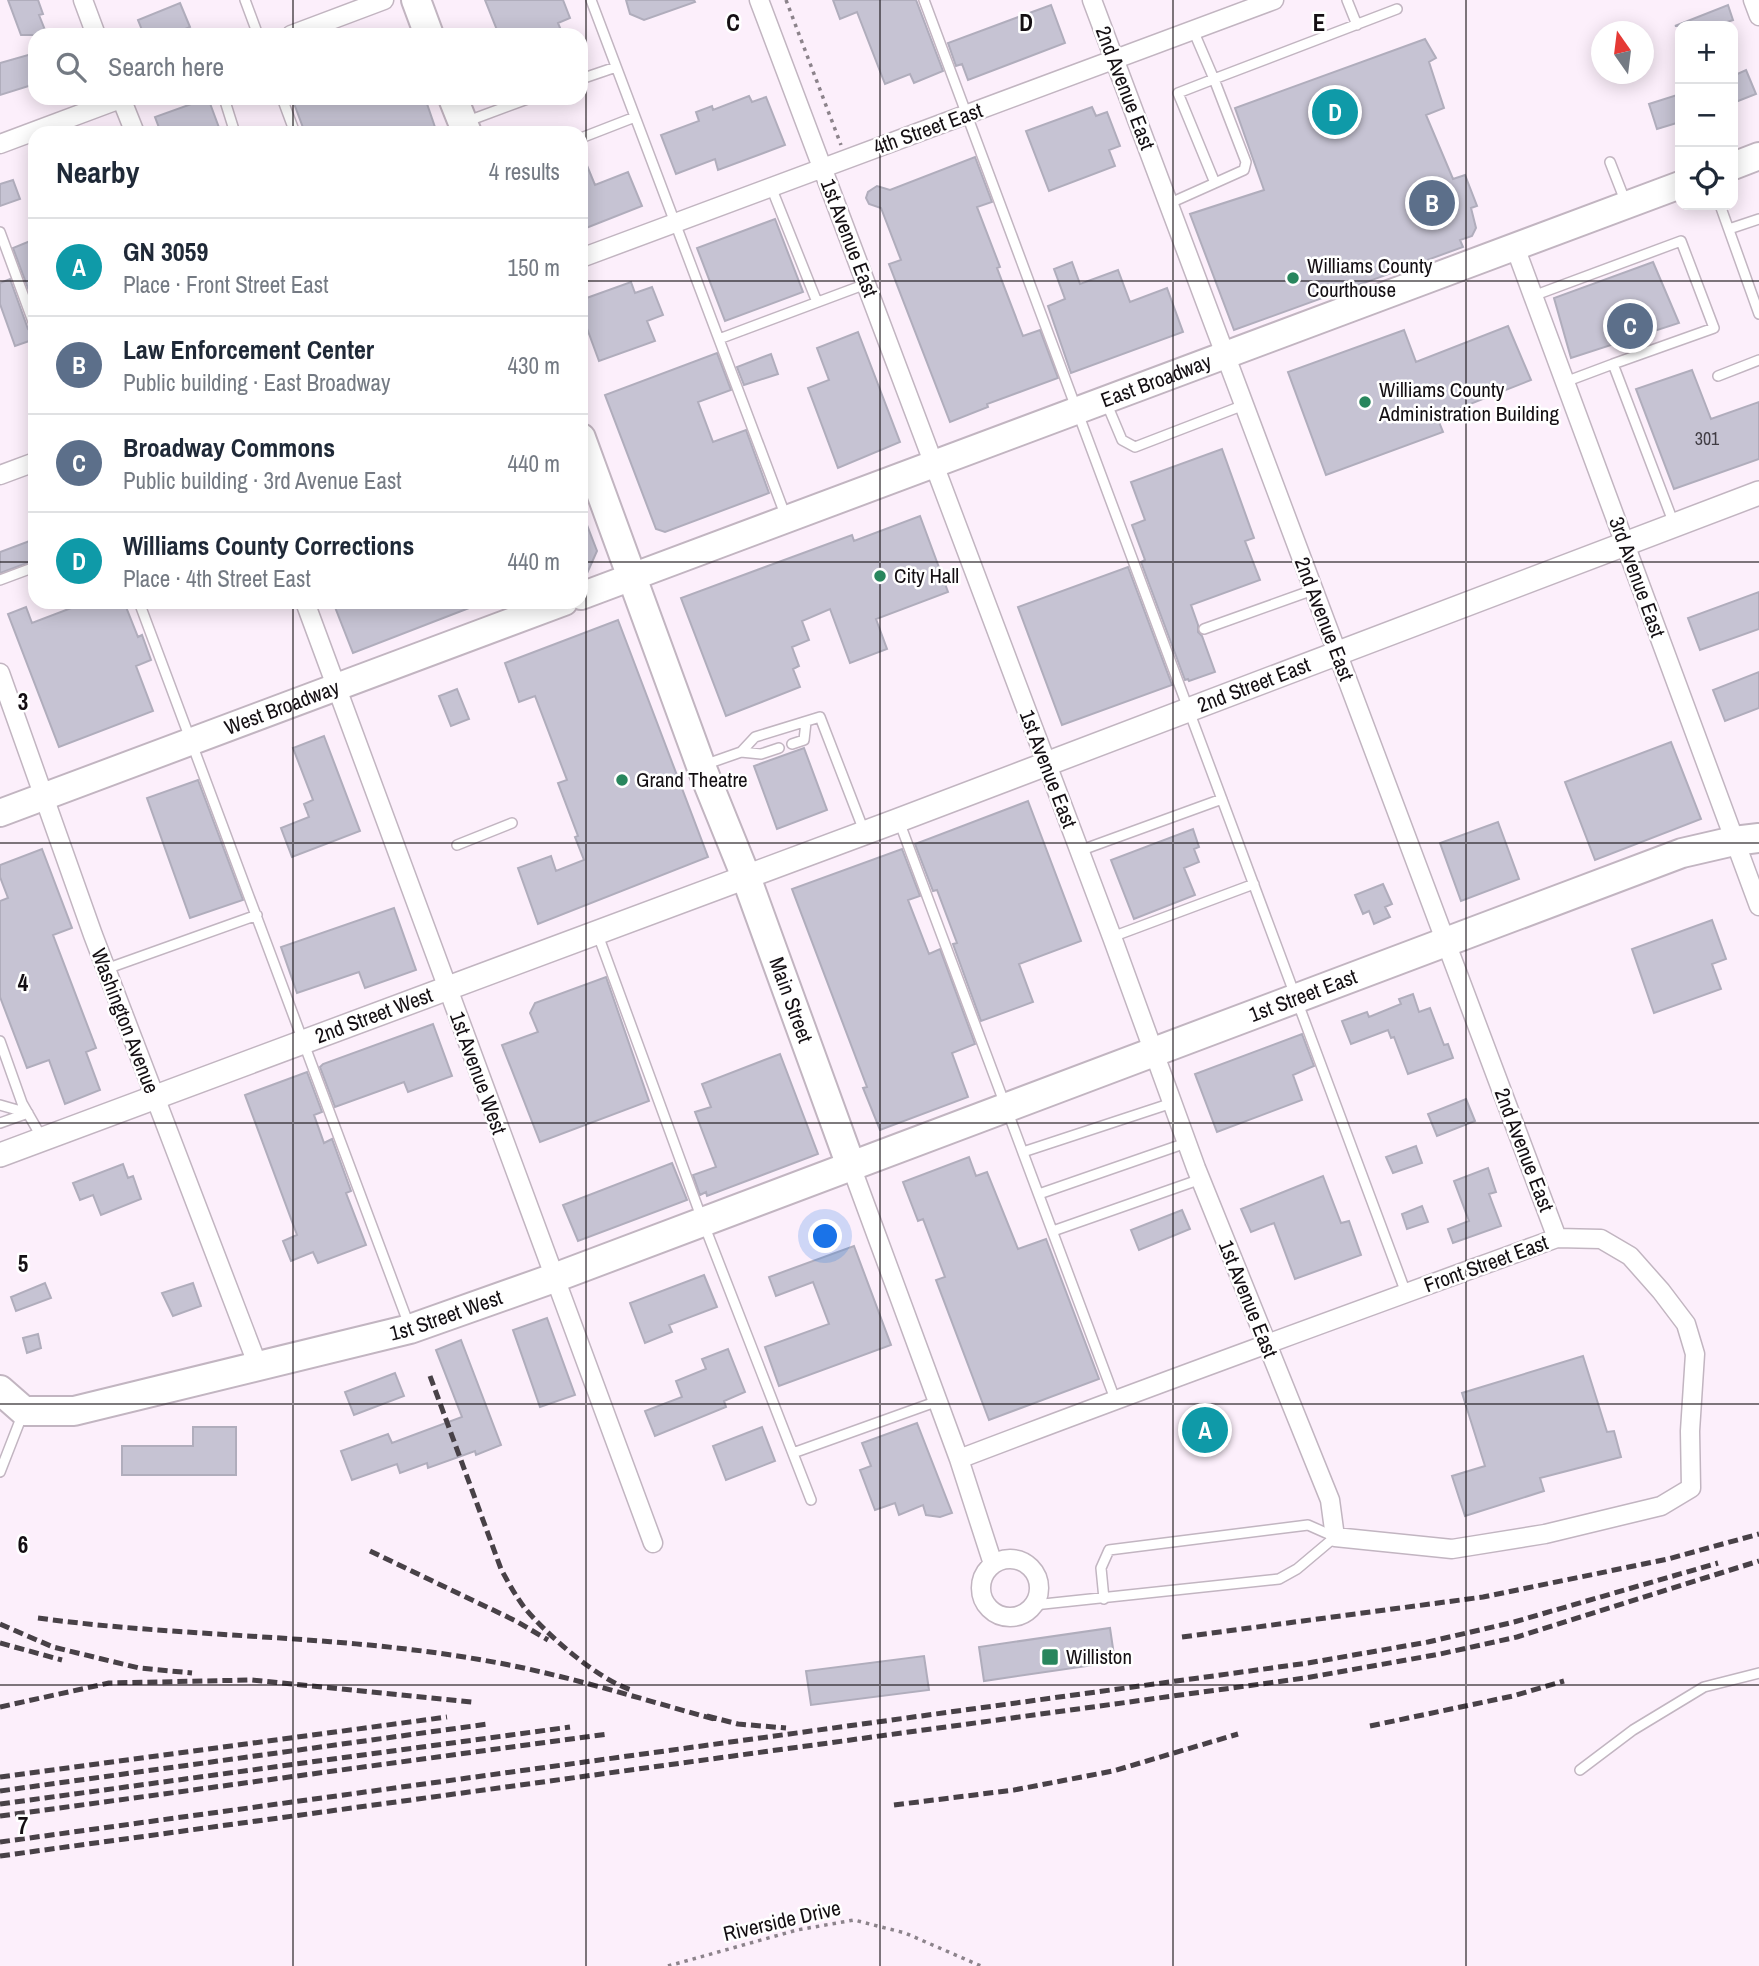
<!DOCTYPE html>
<html lang="en">
<head>
<meta charset="utf-8">
<style>
  body { margin:0; font-family:"Archivo Narrow",sans-serif; background:#f2f2f3; color:#1f2937 }
  .controls { position:absolute; right:21px; top:21px; display:grid; overflow:hidden; border-radius:14px; box-shadow:0 4px 18px #0003 }
  .controls button { width:63px; height:63px; display:grid; place-items:center; padding:0; border:0; border-bottom:2px solid #e0e1e3; background:#fff; color:#1f2937; font:35px sans-serif }
  .compass { position:absolute; left:1591px; top:21px; width:63px; height:63px; border-radius:50%; background:#fff; box-shadow:0 4px 18px #0003; rotate:346deg }
  .you { position:absolute; left:826px; top:1237px; width:24px; height:24px; margin:-18px; border:5px solid #fff; border-radius:50%; background:#1a73e8; box-shadow:0 0 0 10px #1a73e833 }
  .badge { display:grid; place-items:center; width:46px; height:46px; border-radius:50%; background:#111827; color:#fff; font-size:23px; font-weight:700 }
  .pin { position:absolute; translate:-50% -50%; border:4px solid #fff; box-shadow:0 2px 7px #0006 }
  .list { margin:0; padding:0; list-style:none }
  h2 { display:flex; justify-content:space-between; align-items:center; height:91px; margin:0; padding:0 28px; font-size:30px }
  h2 small { font-size:23px; font-weight:400; color:#747a83 }
  .list li { display:grid; grid-template-columns:46px 1fr auto; gap:21px; align-items:center; box-sizing:border-box; height:98px; padding:0 28px; border-top:2px solid #e0e1e3 }
  .list b { display:block; font-size:26px; white-space:nowrap }
  .list p { margin:0; font-size:23px; white-space:nowrap; color:#747a83 }
  .list em { font-size:23px; font-style:normal; color:#747a83 }
  .icon { flex:none; width:38px; height:38px; fill:none; stroke:currentColor; stroke-width:2; stroke-linecap:round; stroke-linejoin:round }
  .map { position:relative; flex:none; width:1759px; height:1966px; overflow:hidden }
  .search { position:absolute; background:#fff; box-shadow:0 4px 18px #0003; left:28px; top:28px; width:560px; height:77px; display:flex; align-items:center; gap:18px; box-sizing:border-box; padding:0 24px; border-radius:21px; color:#747a83; font-size:26px }
  .panel { position:absolute; background:#fff; box-shadow:0 4px 18px #0003; left:28px; top:126px; width:560px; height:483px; border-radius:21px }
  .map>svg:first-child { display:block }
  .building { fill:#c6c3d3; stroke:#b0adbc; stroke-width:2 }
  .lines { fill:none; stroke-linecap:round; stroke-linejoin:round }
  .service-casing { stroke:#c2b5c1; stroke-width:12 }
  .minor-casing { stroke:#c2b5c1; stroke-width:21 }
  .tertiary-casing { stroke:#c2b5c1; stroke-width:26 }
  .secondary-casing { stroke:#c2b5c1; stroke-width:30 }
  .primary-casing { stroke:#c2b5c1; stroke-width:32 }
  .path { stroke:#8c838b; stroke-width:3.5; stroke-dasharray:3.5 5; stroke-linecap:butt }
  .service { stroke:#fff; stroke-width:9 }
  .minor { stroke:#fff; stroke-width:18 }
  .tertiary { stroke:#fff; stroke-width:23 }
  .secondary { stroke:#fff; stroke-width:26 }
  .primary { stroke:#fff; stroke-width:28 }
  .rail { stroke:#484147; stroke-width:5; stroke-dasharray:10 5; stroke-linecap:butt }
  .grid { fill:none; stroke:#140f13; stroke-width:2; stroke-opacity:0.55 }
  .poi-dot { fill:#28865d; stroke:#fff; stroke-width:2.5 }
  .labels { text-anchor:middle; stroke-width:5; stroke-linejoin:round; paint-order:stroke }
  .number-label { font-size:18px; fill:#403c43 }
  .street-label { font-size:21px; fill:#140f13; stroke:#fff }
  .poi-label { font-size:21px; fill:#140f13; stroke:#fff; text-anchor:start }
  .grid-label { font-size:23px; text-anchor:middle; font-weight:bold; fill:#140f13; stroke:#fff; stroke-width:5; stroke-linejoin:round; paint-order:stroke }
</style>
</head>
<body>
<div class="map">
<svg width="1759" height="1966" viewBox="0 0 1759 1966">
  <rect width="100%" height="100%" fill="#fceffb"/>
  <path class="building" d="M8 0H38L43 14 39 15 47 35H21Z
    M485 0H563L570 18 558 23 563 35H499Z
    M626 0H694L695 2 644 20 630 14Z
    M833 0H916L943 71 914 83 910 74 885 84 857 12 840 19Z
    M180 3 190 27 171 35H144L138 20Z
    M1051 5 1065 43 968 80 962 64 956 66 948 43Z
    M1728 5 1733 20 1715 26H1675Z
    M1425 39 1436 58 1429 62 1444 108 1426 115 1453 179 1465 175 1477 206 1471 208 1476 228 1472 236 1460 240 1463 247 1234 330 1190 214 1264 190 1235 108Z
    M35 53V84L0 95V63Z
    M1746 70 1756 94 1733 103V76Z
    M1680 94V122L1657 129 1649 104Z
    M749 96 752 102 766 97 785 145 718 170 715 159 676 174 661 135 699 121 696 112 712 106 713 110Z
    M208 98 221 133H161L155 117Z
    M292 98H425L437 133H305Z
    M1092 107 1096 116 1107 112 1120 146 1109 150 1115 166 1049 191 1026 131Z
    M581 151 595 185 628 172 642 206 581 230Z
    M975 157 992 202 977 207 1000 267 997 268 1023 336 1040 330 1058 378 987 404 988 407 950 422 889 264 901 260 881 208 869 204 866 198 868 192 877 186 890 190Z
    M13 180 20 199 0 206V184Z
    M775 219 803 292 725 321 697 248Z
    M35 239V307L13 248Z
    M1072 262 1080 284 1118 270 1130 302 1167 288 1183 332 1071 373 1048 306 1065 299 1054 269Z
    M1653 262 1679 323 1571 358 1554 298Z
    M10 279 28 329 35 334V339L15 346 0 304V283Z
    M631 282 635 293 652 287 663 315 647 321 655 341 599 361 581 312V300Z
    M1508 326 1531 380 1437 417 1443 432 1326 475 1288 372 1404 330 1416 362Z
    M858 332 900 442 838 468 808 388 829 380 817 348Z
    M717 353 731 390 698 402 713 442 746 430 769 493 665 532 656 529 605 395Z
    M771 354 778 374 744 385 737 367Z
    M1692 370 1711 419 1759 402V459L1674 489 1636 389Z
    M1222 449 1254 538 1245 541 1260 580 1191 605 1198 625V632L1202 636 1215 672 1189 681 1188 679 1185 680 1141 562 1145 560 1132 525 1145 520 1131 482Z
    M582 512 597 551 585 578 581 579Z
    M920 516 948 592 876 619 887 649 850 663 830 609 802 621 809 640 792 647 799 666 793 669 800 687 726 716 681 598 852 535 854 541Z
    M35 539V560L0 573V552Z
    M1128 567 1172 685 1062 725 1018 607Z
    M1759 592V629L1700 650 1688 618Z
    M87 602H124L138 637 142 635 151 660 136 666 153 711 59 747 8 614 26 607 32 623Z
    M333 602H482V603L353 653Z
    M618 620 708 857 538 924 518 868 551 856 556 871 584 860 575 837 578 836 558 783 567 780 535 696 519 702 505 663Z
    M1759 672V708L1725 721 1713 690Z
    M457 689 469 719 451 726 439 696Z
    M324 736 360 831 292 857 281 828 309 817 304 804 313 800 293 748Z
    M1671 742 1701 819 1595 860 1565 782Z
    M804 748 827 810 777 829 754 766Z
    M198 780 243 900 190 918 147 798Z
    M1028 801 1081 941 1019 964 1033 1002 981 1021 953 944 957 943 937 890 933 891 915 844Z
    M1498 822 1519 879 1461 901 1440 843Z
    M1193 829 1199 847 1194 849 1199 862 1184 868 1195 895 1134 919 1111 860Z
    M42 849 72 928 53 935 96 1048 86 1052 100 1090 65 1104 49 1060 27 1068 0 997V901L8 898 0 877V865Z
    M902 849 920 896 908 900 929 954 940 949 975 1044 952 1053 968 1097 880 1130 863 1088 867 1087 792 889Z
    M1383 884 1392 904 1385 907 1390 917 1374 924 1369 911 1363 914 1355 895Z
    M394 908 416 970 365 988 359 972 297 993 281 947Z
    M1712 920 1726 959 1712 964 1721 989 1654 1013 1632 949Z
    M606 977 649 1101 540 1142 502 1045 538 1032 530 1013 535 1003Z
    M1413 994 1419 1012 1430 1008 1444 1045 1448 1044 1453 1058 1408 1074 1394 1037 1391 1038 1388 1030 1351 1044 1342 1021 1367 1012 1369 1017 1401 1004 1399 999Z
    M433 1024 452 1076 408 1092 404 1082 335 1107 320 1067 323 1064Z
    M1302 1034 1314 1066 1293 1075 1302 1100 1217 1132 1195 1074Z
    M780 1054 818 1154 707 1196 706 1192 700 1195 693 1175 716 1167 695 1112 711 1107 702 1084Z
    M307 1072 322 1112 314 1115 324 1143 332 1139 351 1191 346 1193 366 1245 318 1263 313 1252 291 1261 283 1241 297 1235 245 1095Z
    M1466 1099 1475 1121 1437 1136 1428 1114Z
    M1416 1146 1422 1163 1393 1173 1386 1157Z
    M969 1157 976 1176 987 1172 1018 1249 1046 1239 1099 1379 989 1420 936 1280 945 1277 923 1219 918 1221 903 1182Z
    M672 1163 687 1200 578 1241 563 1205Z
    M123 1164 128 1178 133 1176 141 1199 101 1215 93 1195 80 1200 73 1183Z
    M1488 1168 1496 1192 1489 1194 1501 1226 1453 1243 1448 1229 1469 1221 1454 1181Z
    M1323 1176 1341 1223 1349 1221 1361 1255 1295 1279 1274 1223 1251 1232 1241 1209Z
    M1422 1206 1428 1222 1407 1229 1402 1214Z
    M1182 1210 1190 1229 1139 1250 1131 1230Z
    M854 1246 891 1345 779 1386 765 1347 829 1324 813 1282 776 1296 769 1277Z
    M704 1275 717 1307 669 1325 672 1332 645 1343 630 1303Z
    M45 1283 51 1298 16 1311 11 1297Z
    M193 1283 201 1306 173 1316 162 1293Z
    M547 1318 575 1395 540 1407 513 1330Z
    M38 1334 41 1348 27 1353 23 1338Z
    M461 1340 501 1445 476 1455 475 1451 428 1468 427 1463 400 1473 397 1464 352 1480 341 1451 388 1434 392 1443 462 1417 436 1350Z
    M728 1349 745 1392 724 1401 726 1407 655 1436 645 1411 682 1397 676 1381 706 1369 702 1359Z
    M1583 1356 1607 1432 1614 1431 1621 1457 1540 1478 1544 1491 1465 1516 1452 1476 1485 1466 1462 1393Z
    M395 1373 404 1396 354 1415 345 1392Z
    M917 1423 952 1513 940 1517 926 1515 923 1505 899 1515 895 1503 875 1510 860 1470 871 1466 862 1443Z
    M193 1427H236V1475H122V1446H193Z
    M762 1427 775 1461 726 1480 713 1446Z
    M1110 1628 1115 1662 984 1681 979 1647Z
    M924 1656 929 1690 811 1705 806 1671Z"/>
  <g class="lines">
    <defs>
      <path id="service" d="M245 0 258 35
        M591 0 786 517
        M924 0 1406 1293
        M1347 0 1357 25
        M581 79 616 67
        M224 98 235 133
        M282 98 295 133
        M468 121 530 98
        M581 138 635 117
        M1610 162 1626 203
        M1215 183 1244 170 1246 162 1214 79 1397 9
        M771 187 817 302
        M1168 204 1215 183 1178 93 1214 79 1193 30
        M1720 205 1759 314
        M1729 229 1759 219
        M0 232 35 327
        M1533 296 1681 241 1714 328 1613 364
        M719 339 866 284
        M1718 376 1759 360
        M1565 382 1613 364 1674 524
        M1106 402 1122 440 1135 447 1244 405
        M0 580 35 567
        M139 602 409 1325
        M1204 629 1313 590
        M792 744 804 740 806 722
        M741 752 755 737 820 717 864 831
        M704 765 741 752 761 754 779 748
        M899 821 1115 1399
        M457 845 512 823
        M1079 851 1222 799
        M598 935 703 1222 811 1500
        M1112 937 1254 884
        M106 969 257 915
        M0 1041 22 1103 42 1138
        M0 1105 28 1113
        M0 1123 28 1113
        M1023 1152 1172 1103
        M1039 1194 1186 1143
        M1053 1231 1201 1179
        M793 1453 938 1401
        M0 1472 23 1413
        M1034 1605 1279 1579 1297 1569 1335 1537 1308 1525 1109 1550 1101 1568 1104 1599
        M1580 1770 1633 1730 1704 1687 1759 1673"/>
      <path id="minor" d="M83 0 96 35
        M759 0 1112 937 1196 1168 1330 1500 1335 1537 1452 1549 1545 1534 1661 1506 1691 1488 1690 1431 1695 1354 1686 1324 1661 1291 1630 1256 1601 1239 1557 1238C1357 1311 1158 1383 959 1459
        M1092 0 1557 1238
        M1753 0 1759 16
        M291 35 384 0
        M121 98 135 133
        M0 144 123 98
        M1515 247 1759 906
        M581 258 1274 0
        M0 475 35 462
        M305 602 653 1543
        M0 673 93 935 258 1366
        M851 1166 959 1459 993 1564
        M981 1588a29 29 0 1 1 58 0a29 29 0 1 1-58 0Z"/>
      <g id="tertiary">
        <path id="s1" d="M0 1155 899 820 1759 493"/>
      </g>
      <g id="secondary">
        <path d="M1733 166 1759 156"/>
        <path id="s2" d="M581 596 1680 185"/>
        <path id="s3" d="M0 813 564 602"/>
      </g>
      <g id="primary">
        <path d="M416 0 429 35"/>
        <path d="M453 98 467 133"/>
        <path id="s4" d="M581 438 701 766 746 877 851 1166"/>
        <path id="s5" d="M0 1390 24 1411H74L410 1329 554 1278 1682 853 1734 841 1759 838"/>
      </g>
    </defs>
    <use href="#service" class="service-casing"/>
    <use href="#minor" class="minor-casing"/>
    <use href="#tertiary" class="tertiary-casing"/>
    <use href="#secondary" class="secondary-casing"/>
    <use href="#primary" class="primary-casing"/>
    <path class="path" d="M786 0 841 145
      M668 1966 797 1930 854 1920 905 1933 981 1966"/>
    <use href="#service" class="service"/>
    <use href="#minor" class="minor"/>
    <use href="#tertiary" class="tertiary"/>
    <use href="#secondary" class="secondary"/>
    <use href="#primary" class="primary"/>
    <path class="rail" d="M430 1376 501 1569C508 1582 515 1595 524 1607 547 1635 596 1678 631 1690
      M370 1551 516 1621 548 1640
      M38 1618C185 1638 335 1634 482 1660 560 1673 637 1698 714 1719
      M0 1624 53 1647 139 1668 192 1673
      M1182 1637 1483 1597 1668 1559 1759 1534
      M0 1643 62 1660
      M0 1707 109 1683 252 1680 472 1702
      M707 1716 738 1724 786 1728
      M1370 1726 1513 1696 1564 1681
      M0 1777 447 1717
      M0 1791 488 1724
      M0 1804 570 1727
      M894 1805 1014 1790 1113 1771 1238 1734
      M0 1816 608 1734
      M0 1842 1308 1663 1428 1642 1514 1622 1718 1563
      M0 1856 1305 1678 1440 1654 1517 1637 1759 1561"/>
  </g>
  <path class="grid" d="M293 0V35M586 0V1966M880 0V1966M1173 0V1966M1466 0V1966M293 98V133M0 281H35M581 281H1759M0 562H35M581 562H1759M293 602V1966M0 843H1759M0 1123H1759M0 1404H1759M0 1685H1759"/>
  <g class="poi-dot">
    <circle cx="1293" cy="278" r="7"/>
    <circle cx="1365" cy="402" r="7"/>
    <circle cx="880" cy="576" r="7"/>
    <circle cx="622" cy="780" r="7"/>
    <rect x="1041" y="1648" width="18" height="18" rx="3.5"/>
  </g>
  <g class="labels">
    <g class="number-label">
      <text x="1707" y="445">301</text>
    </g>
    <g class="street-label">
      <text transform="translate(1125 88) rotate(69)" y="7">2nd Avenue East</text>
      <text transform="translate(928 129) rotate(-20)" y="7">4th Street East</text>
      <text transform="translate(849 238) rotate(69)" y="7">1st Avenue East</text>
      <text dy="7" stroke="none"><textPath href="#s2" startOffset="614">East Broadway</textPath></text>
      <text transform="translate(1637 577) rotate(70)" y="7">3rd Avenue East</text>
      <text transform="translate(1324 619) rotate(69)" y="7">2nd Avenue East</text>
      <text dy="7" stroke="none"><textPath href="#s1" startOffset="1339">2nd Street East</textPath></text>
      <text dy="7" stroke="none"><textPath href="#s3" startOffset="301">West Broadway</textPath></text>
      <text transform="translate(1048 769) rotate(69)" y="7">1st Avenue East</text>
      <text dy="7" stroke="none"><textPath href="#s5" startOffset="1381">1st Street East</textPath></text>
      <text dy="7" stroke="none"><textPath href="#s4" startOffset="600">Main Street</textPath></text>
      <text dy="7" stroke="none"><textPath href="#s1" startOffset="399">2nd Street West</textPath></text>
      <text transform="translate(125 1021) rotate(69)" y="7">Washington Avenue</text>
      <text transform="translate(478 1073) rotate(70)" y="7">1st Avenue West</text>
      <text transform="translate(1524 1150) rotate(69)" y="7">2nd Avenue East</text>
      <text transform="translate(1486 1264) rotate(-20)" y="7">Front Street East</text>
      <text transform="translate(1248 1299) rotate(68)" y="7">1st Avenue East</text>
      <text dy="7" stroke="none"><textPath href="#s5" startOffset="466">1st Street West</textPath></text>
      <text transform="translate(782 1921) rotate(-13)" y="7">Riverside Drive</text>
    </g>
    <g class="poi-label">
      <text x="1307" y="273">Williams County<tspan x="1307" dy="24">Courthouse</tspan></text>
      <text x="1379" y="397">Williams County<tspan x="1379" dy="24">Administration Building</tspan></text>
      <text x="894" y="583">City Hall</text>
      <text x="636" y="787">Grand Theatre</text>
      <text x="1066" y="1664">Williston</text>
    </g>
  </g>
  <g class="grid-label">
    <text x="733" y="31">C</text>
    <text x="1026" y="31">D</text>
    <text x="1319" y="31">E</text>
    <text x="23" y="710">3</text>
    <text x="23" y="991">4</text>
    <text x="23" y="1272">5</text>
    <text x="23" y="1553">6</text>
    <text x="23" y="1834">7</text>
  </g>
</svg>
<div class="controls">
<button>+</button>
<button>−</button>
<button><svg class="icon" aria-label="locate" viewBox="0 0 24 24"><circle cx="12" cy="12" r="6"/><path d="M12 2v4M12 18v4M2 12h4M18 12h4"/></svg></button>
</div>
<svg class="compass" viewBox="-18 -18 36 36"><path d="M0-13l5 13h-10z" fill="#e53935"/><path d="M0 13l5-13h-10z" fill="#747a83"/></svg>
<div class="you"></div>
<div class="pin badge" style="left:1205px;top:1430px;background:#0f9aa8">A</div>
<div class="pin badge" style="left:1432px;top:203px;background:#5c6f8a">B</div>
<div class="pin badge" style="left:1630px;top:326px;background:#5c6f8a">C</div>
<div class="pin badge" style="left:1335px;top:112px;background:#0f9aa8">D</div>
<div class="search"><svg class="icon" aria-label="search" viewBox="0 0 24 24"><circle cx="10" cy="10" r="6"/><path d="M15 15l6 6"/></svg>Search here</div>
<section class="panel">
<h2>Nearby<small>4 results</small></h2>
<ul class="list">
<li><span class="badge" style="background:#0f9aa8">A</span><div><b>GN 3059</b><p>Place · Front Street East</p></div><em>150 m</em></li>
<li><span class="badge" style="background:#5c6f8a">B</span><div><b>Law Enforcement Center</b><p>Public building · East Broadway</p></div><em>430 m</em></li>
<li><span class="badge" style="background:#5c6f8a">C</span><div><b>Broadway Commons</b><p>Public building · 3rd Avenue East</p></div><em>440 m</em></li>
<li><span class="badge" style="background:#0f9aa8">D</span><div><b>Williams County Corrections</b><p>Place · 4th Street East</p></div><em>440 m</em></li>
</ul>
</section>
</div>
</body>
</html>
